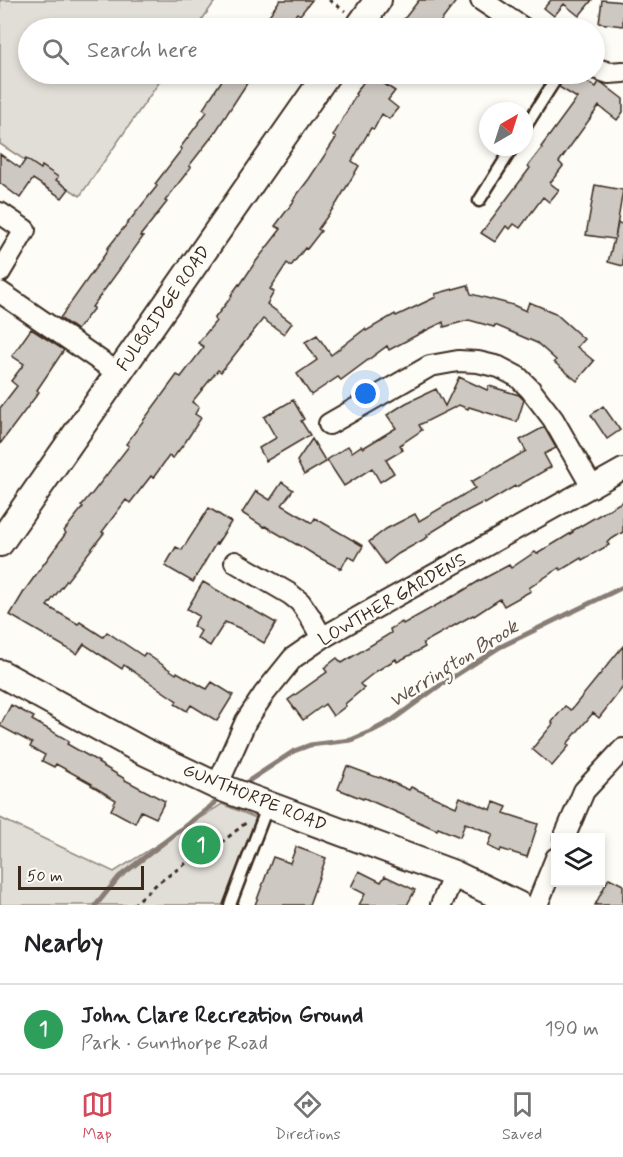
<!DOCTYPE html>
<html lang="en">
<head>
<meta charset="utf-8">
<style>
  body { margin:0; font-family:Mynerve,sans-serif; background:#f6f6f6; color:#202124 }
  .controls { position:absolute; right:18px; bottom:18px; display:grid; overflow:hidden; border-radius:0px; box-shadow:0 3px 9px #0003 }
  .controls button { width:54px; height:54px; display:grid; place-items:center; padding:0; border:0; border-bottom:2px solid #e0e0e0; background:#fff; color:#202124; font:30px sans-serif }
  .compass { position:absolute; left:479px; top:102px; width:54px; height:54px; border-radius:50%; background:#fff; box-shadow:0 3px 9px #0003; rotate:39deg }
  .scale { position:absolute; left:18px; bottom:15px; width:126px; box-sizing:border-box; padding-left:6px; border:3px solid #3b2a1e; border-top:0; font-size:16px; line-height:21px; white-space:nowrap; color:#3b2a1e; -webkit-text-stroke:4px #fdfcf7; paint-order:stroke }
  .you { position:absolute; left:366px; top:394px; width:21px; height:21px; margin:-15px; border:4px solid #fff; border-radius:50%; background:#1a73e8; box-shadow:0 0 0 9px #1a73e833 }
  .badge { display:grid; place-items:center; width:39px; height:39px; border-radius:50%; background:#d1495b; color:#fff; font-size:20px; font-weight:700 }
  .pin { position:absolute; translate:-50% -50%; border:3px solid #fff; box-shadow:0 2px 6px #0006 }
  .list { margin:0; padding:0; list-style:none }
  h2 { display:flex; justify-content:space-between; align-items:center; height:78px; margin:0; padding:0 24px; font-size:26px }
  h2 small { font-size:20px; font-weight:400; color:#757577 }
  .list li { display:grid; grid-template-columns:39px 1fr auto; gap:18px; align-items:center; box-sizing:border-box; height:90px; padding:0 24px; border-top:2px solid #e0e0e0 }
  .list b { display:block; font-size:22px; white-space:nowrap }
  .list p { margin:0; font-size:20px; white-space:nowrap; color:#757577 }
  .list em { font-size:20px; font-style:normal; color:#757577 }
  .icon { flex:none; width:33px; height:33px; fill:none; stroke:currentColor; stroke-width:2; stroke-linecap:round; stroke-linejoin:round }
  .map { position:relative; flex:none; width:623px; height:905px; overflow:hidden }
  .search { position:absolute; background:#fff; box-shadow:0 3px 9px #0003; left:18px; right:18px; top:18px; height:66px; display:flex; align-items:center; gap:15px; box-sizing:border-box; padding:0 21px; border-radius:33px; color:#757577; font-size:22px }
  .sheet { height:168px; background:#fff }
  nav { display:flex; justify-content:space-around; align-items:center; box-sizing:border-box; height:84px; border-top:2px solid #e0e0e0; background:#fff; font-size:16px; color:#757577 }
  nav a { display:grid; justify-items:center; gap:3px }
  nav .on { color:#d1495b }
  .map>svg:first-child { display:block }
  .green { fill:#e1ded7; stroke:#8e847a; stroke-width:1.5 }
  .lines { fill:none; stroke-linecap:round; stroke-linejoin:round }
  .stream { stroke:#887d74; stroke-width:5 }
  .building { fill:#cdc8c2; stroke:#3b2a1e; stroke-width:1.5 }
  .service-casing { stroke:#3b2a1e; stroke-width:15 }
  .minor-casing { stroke:#3b2a1e; stroke-width:24 }
  .tertiary-casing { stroke:#3b2a1e; stroke-width:30 }
  .path { stroke:#3b2a1e; stroke-width:3; stroke-dasharray:4.5 4.5; stroke-linecap:butt }
  .service { stroke:#fdfcf7; stroke-width:10 }
  .minor { stroke:#fdfcf7; stroke-width:20 }
  .tertiary { stroke:#fdfcf7; stroke-width:26 }
  .labels { text-anchor:middle; stroke-width:4.5; stroke-linejoin:round; paint-order:stroke }
  .street-label { font-size:18px; fill:#3b2a1e; stroke:#fdfcf7 }
  .water-label { font-size:20px; font-style:italic; fill:#615349; stroke:#fdfcf7 }
</style>
</head>
<body>
<div class="map">
<svg width="623" height="905" viewBox="0 0 623 905">
  <rect width="100%" height="100%" fill="#fdfcf7"/>
  <filter id="ink" filterUnits="userSpaceOnUse"><feTurbulence type="fractalNoise" baseFrequency=".0167" numOctaves="2"/><feDisplacementMap in="SourceGraphic" scale="12" xChannelSelector="R" yChannelSelector="G"/><feConvolveMatrix kernelMatrix="1 2 1 2 8 2 1 2 1" color-interpolation-filters="sRGB"/></filter>
  <g filter="url(#ink)">
    <path class="green" d="M0 0H216L196 28H28V74H165L80 196 0 144Z
      M222 804 256 818 223 905H0V818L114 872Z"/>
    <g class="lines">
      <path class="stream" d="M247 782 294 751 310 745 351 740 372 731 391 721 436 688 500 647 623 587
        M96 905 119 877 215 803"/>
    </g>
    <path class="building" d="M280 0H312L300 15 297 13 286 28H260Z
      M419 0H457L436 28H397Z
      M551 0H592L579 16 564 4 554 16 544 8Z
      M602 0 623 2V26L599 23Z
      M226 74H253L214 134 189 166 191 167 165 201 167 202 140 236 143 237 92 307 94 308 77 330 60 318 108 250 107 249 157 186 155 184 182 149 180 148 207 112 203 109Z
      M369 74 395 91 388 100 398 108 389 119 382 114 374 129 371 128 352 161 359 166 337 203 318 229 321 231 307 249 305 248 291 266 287 263 270 289 274 292 267 304 292 323 284 334 263 319 221 372 218 370 192 402 199 407 195 414 201 418 186 441 173 458 169 456 153 478 151 476 130 503 126 500 102 532 104 533 47 606 78 624 80 622 103 637 107 632 143 656 145 653 176 674 177 672 203 687 207 689 212 682 233 695 217 721 191 705 187 711 175 704 177 701 124 665 122 669 84 644 77 654 10 615 25 590 66 533 64 531 83 507 81 506 90 495H91L129 446 126 444 177 375 181 377 204 347 198 343 216 321 214 319 232 296 231 295 239 284 240 285 254 264 281 229 275 226 294 201 293 200 309 179 336 138 333 136 356 95 355 94Z
      M566 74H573L596 87 599 82 602 83 623 99V112L617 120 599 106 559 162 563 166 550 183 559 190 549 202 543 197 520 228 514 224 510 229 506 226 495 242 481 233 530 168 528 166 542 148 541 147 577 98 559 87Z
      M0 154 20 168 26 159 41 169 42 166 58 177 56 180 69 189 62 198 33 179 20 198 0 183Z
      M595 185 623 190 615 238 618 223 623 224V266L608 262 614 239 586 235Z
      M468 285 471 294 513 305 526 311 529 302 555 313 584 339 577 347 594 361 577 381 554 362 556 360 537 343 495 325 494 327 469 320 444 327 443 322 417 335 389 350 387 346 341 380 338 377 311 395 297 374 317 360 305 342 317 335 331 355 365 329 366 331 395 314 396 316 436 297 435 294Z
      M31 329 64 350 37 390 39 392 0 444V408L17 386 11 381 24 364 12 356Z
      M459 377 487 390 489 386 519 395 524 400 517 422 469 407 468 409 459 405 419 425 422 430 400 445 403 450 386 460 394 473 380 482 372 468 344 486 327 460 348 446 352 452 361 446 363 448 396 428 387 415 406 403 436 389 445 406Z
      M293 400 304 419 301 421 310 435 266 461 259 448 276 438 264 417Z
      M603 406 620 430 607 439 591 415Z
      M544 427 556 448 544 454 551 467 516 487 515 486 485 504 484 502 461 514 427 535 428 537 398 554 385 564 369 542 386 529 415 514 419 521 475 488 471 482 526 451 520 440Z
      M312 439 326 462 304 475 297 461Z
      M282 482 293 490 282 505 312 523 315 518 363 546 355 560 348 556 341 569 318 557 297 544V545L265 526 264 527 242 513 256 491 270 500Z
      M623 501V532L607 542 609 545 582 560 581 558 561 570 559 568 529 588 531 591 504 606 500 599 474 616 473 615 423 643 425 647 418 651 397 662 396 659 375 672 360 684 364 688 345 704 346 706 333 716 325 704 303 720 288 700 327 672 324 668 337 658 342 663 391 633 390 629 402 622 403 624 453 596V597L479 581 509 565 511 568 535 552 537 554 573 532 572 531Z
      M209 508 231 522 217 544 216 543 193 582 165 566 176 547 182 550Z
      M203 582 234 600V599L276 623 264 643 239 628 225 622 210 646 197 638 201 631 193 626 199 616 187 609Z
      M623 646V687L599 718 593 713 567 744 569 746 552 766 532 749 553 724 552 722 565 706 571 710Z
      M11 705 34 717 32 720 69 741 67 744 99 762 98 763 125 779V780L165 801 156 818 141 811 135 823 111 810 116 800 91 785 92 784 56 764 54 767 42 761 45 755 30 747 32 743 0 726Z
      M347 766 379 778 380 777 409 790 411 787 456 807 460 797 491 810 494 802 507 807 504 813 538 824 527 857 501 849 500 852 488 846 493 834 465 823 460 837 438 828 437 830 364 798 363 799 338 789Z
      M296 847 326 858 309 905H255L273 857 290 863Z
      M359 871 381 882 385 876 415 890 407 905H359L365 894 351 887Z
      M609 878 623 885V905H595Z"/>
    <g class="lines">
      <defs>
        <path id="service" d="M524 129 559 74
          M479 201 513 147
          M230 905 265 813"/>
        <path id="minor" d="M481 0 523 28
          M594 68 609 73 623 72
          M0 213 25 230 0 272
          M0 292 118 373
          M329 424 430 366 458 361 478 362 499 367 518 377 530 389 553 419 592 487
          M235 562 290 594 300 602 309 615 322 638
          M217 786 246 721 264 694 293 658 322 638 373 609 623 469
          M564 838 584 791 623 749
          M441 905 454 874
          M537 905 556 858"/>
        <path id="tertiary" d="M358 28 378 0
          M0 543 327 74
          M0 673 141 750 217 786 454 874 518 905"/>
      </defs>
      <use href="#service" class="service-casing"/>
      <use href="#minor" class="minor-casing"/>
      <use href="#tertiary" class="tertiary-casing"/>
      <path class="path" d="M329 0 345 11
        M133 905 158 883 195 857 221 843 248 821"/>
      <use href="#service" class="service"/>
      <use href="#minor" class="minor"/>
      <use href="#tertiary" class="tertiary"/>
    </g>
  </g>
  <g class="labels">
    <g class="street-label">
      <text transform="translate(163 308) rotate(-55)" y="6">FULBRIDGE ROAD</text>
      <text transform="translate(392 599) rotate(-30)" y="6">LOWTHER GARDENS</text>
      <text transform="translate(255 797) rotate(22)" y="6">GUNTHORPE ROAD</text>
    </g>
    <g class="water-label">
      <text transform="translate(453 663) rotate(-32)" y="7">Werrington Brook</text>
    </g>
  </g>
</svg>
<div class="controls">
<button><svg class="icon" aria-label="layers" viewBox="0 0 24 24"><path d="M12 4l9 5-9 5-9-5zM3 14l9 5 9-5"/></svg></button>
</div>
<svg class="compass" viewBox="-18 -18 36 36"><path d="M0-13l5 13h-10z" fill="#e53935"/><path d="M0 13l5-13h-10z" fill="#757577"/></svg>
<div class="scale">50 m</div>
<div class="you"></div>
<div class="pin badge" style="left:201px;top:845px;background:#2e9e5b">1</div>
<div class="search"><svg class="icon" aria-label="search" viewBox="0 0 24 24"><circle cx="10" cy="10" r="6"/><path d="M15 15l6 6"/></svg>Search here</div>
</div>
<section class="sheet">
<h2>Nearby<small></small></h2>
<ul class="list">
<li><span class="badge" style="background:#2e9e5b">1</span><div><b>John Clare Recreation Ground</b><p>Park · Gunthorpe Road</p></div><em>190 m</em></li>
</ul>
</section>
<nav>
<a class="on"><svg class="icon" aria-label="map" viewBox="0 0 24 24"><path d="M3 6l6-2 6 2 6-2v14l-6 2-6-2-6 2zM9 4v14M15 6v14"/></svg>Map</a>
<a><svg class="icon" aria-label="directions" viewBox="0 0 24 24"><path d="M12 3l9 9-9 9-9-9zM9 14v-3h6M13 9l2 2-2 2"/></svg>Directions</a>
<a><svg class="icon" aria-label="saved" viewBox="0 0 24 24"><path d="M7 4h10v16l-5-4-5 4z"/></svg>Saved</a>
</nav>
</body>
</html>
